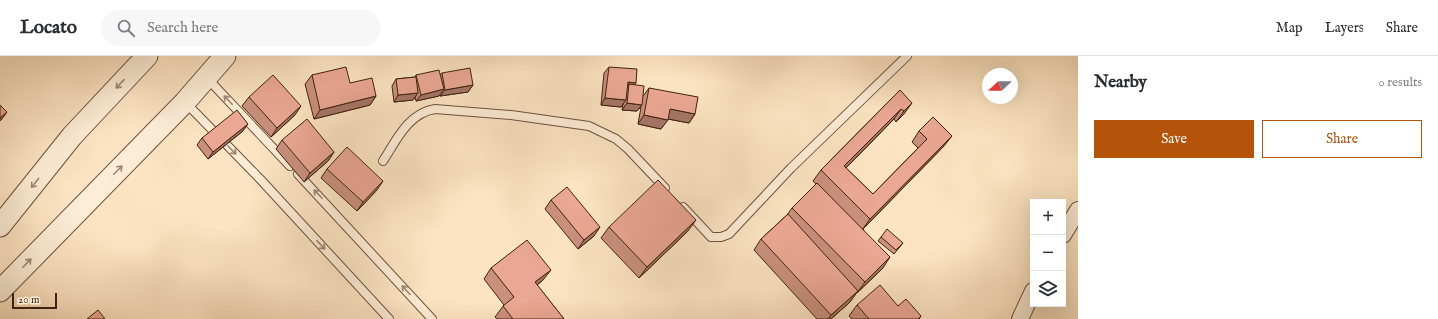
<!DOCTYPE html>
<html lang="en">
<head>
<meta charset="utf-8">
<style>
  body { margin:0; font-family:"IM FELL English",serif; background:#f7f7f7; color:#2b2b33 }
  .controls { position:absolute; right:12px; bottom:12px; display:grid; overflow:hidden; border-radius:0px; box-shadow:0 4px 16px #0002 }
  .controls button { width:36px; height:36px; display:grid; place-items:center; padding:0; border:0; border-bottom:1px solid #e1e1e2; background:#fff; color:#2b2b33; font:20px sans-serif }
  .compass { position:absolute; left:982px; top:12px; width:36px; height:36px; border-radius:50%; background:#fff; box-shadow:0 4px 16px #0002; rotate:248deg }
  .scale { position:absolute; left:12px; bottom:10px; width:45px; box-sizing:border-box; padding-left:4px; border:2px solid #3f220f; border-top:0; font-size:11px; line-height:14px; white-space:nowrap; color:#3f220f; -webkit-text-stroke:3px #fdedd7; paint-order:stroke }
  .list { margin:0; padding:0; list-style:none }
  h2 { display:flex; justify-content:space-between; align-items:center; height:52px; margin:0; padding:0 16px; font-size:17px }
  h2 small { font-size:13px; font-weight:400; color:#7c7c81 }
  .actions { display:flex; gap:8px; padding:12px 16px }
  .actions a { flex:1; padding:9px 0; border:1px solid #b45309; border-radius:0px; text-align:center; font-size:14px; color:#b45309 }
  .actions .main { background:#b45309; color:#fff }
  .icon { flex:none; width:22px; height:22px; fill:none; stroke:currentColor; stroke-width:2; stroke-linecap:round; stroke-linejoin:round }
  .map { position:relative; flex:none; width:1078px; height:263px; overflow:hidden }
  header { display:flex; align-items:center; gap:24px; box-sizing:border-box; height:56px; padding:0 20px; background:#fff; border-bottom:1px solid #e1e1e2 }
  header strong { font-size:19px }
  nav { display:flex; gap:22px; margin-inline-start:auto; font-size:14px }
  .search { width:280px; height:36px; background:#f7f7f7; display:flex; align-items:center; gap:10px; box-sizing:border-box; padding:0 14px; border-radius:22px; color:#7c7c81; font-size:15px }
  main { display:flex }
  aside { flex:1; background:#fff }
  .map>svg:first-child { display:block }
  .lines { fill:none; stroke-linecap:round; stroke-linejoin:round }
  .service-casing { stroke:#6e523c; stroke-width:10 }
  .minor-casing { stroke:#6e523c; stroke-width:18 }
  .tertiary-casing { stroke:#6e523c; stroke-width:23 }
  .service { stroke:#fdedd7; stroke-width:8 }
  .minor { stroke:#fdedd7; stroke-width:16 }
  .tertiary { stroke:#fdedd7; stroke-width:21 }
  .wall { fill:#c9907e; stroke:#3f220f }
  .shaded-wall { fill:#a47567; stroke:#3f220f }
  .building { fill:#eaa793; stroke:#3f220f }
  .oneway { stroke:#9e8873 }
</style>
</head>
<body>
<header>
<strong>Locato</strong>
<div class="search"><svg class="icon" aria-label="search" viewBox="0 0 24 24"><circle cx="10" cy="10" r="6"/><path d="M15 15l6 6"/></svg>Search here</div>
<nav><a>Map</a><a>Layers</a><a>Share</a></nav>
</header>
<main>
<div class="map">
<svg width="1078" height="263" viewBox="0 0 1078 263">
  <rect width="100%" height="100%" fill="#fce4c2"/>
  <filter id="stains"><feTurbulence type="fractalNoise" baseFrequency=".005" numOctaves="4"/><feColorMatrix values="0 0 0 0 .2 0 0 0 0 .09 0 0 0 0 .02 0 0 0 .5 -.17"/></filter>
  <radialGradient id="worn" r=".72"><stop offset=".6" stop-color="#630" stop-opacity="0"/><stop offset="1" stop-color="#630" stop-opacity=".3"/></radialGradient>
  <g class="lines">
    <defs>
      <path id="service" d="M207 22 290 110
        M186 47 261 124 389 263
        M383 105C396 85 408 57 435 53L511 59 589 70 616 83 628 93 665 132
        M298 118 432 263
        M683 151 711 181H721L729 178 791 112 907 0"/>
      <path id="minor" d="M1063 179 1078 154
        M1020 263 1033 235"/>
      <path id="tertiary" d="M0 170 72 80 147 0
        M0 235 185 46 225 0"/>
    </defs>
    <use href="#service" class="service-casing"/>
    <use href="#minor" class="minor-casing"/>
    <use href="#tertiary" class="tertiary-casing"/>
    <use href="#service" class="service"/>
    <use href="#minor" class="minor"/>
    <use href="#tertiary" class="tertiary"/>
  </g>
  <path class="wall" d="M609 11 634 29 643 40 649 32 695 58 689 67 668 63 661 73 638 68 641 51 637 55 622 54 623 48 621 51 601 49 604 17Z
    M442 17 473 29 468 36 440 40V39L439 40 416 45 415 41 413 44 394 46 392 30 396 23 415 21 416 19H440Z
    M312 19 350 27 376 40 370 49 314 63 305 28Z
    M900 34 904 58 896 66 894 63 846 112 873 138 918 92 912 86 919 75 944 90 863 173 883 212 857 237V236L850 246 831 263H817L754 194 761 183 787 159 792 152 816 128 813 125 821 114Z
    M249 41 295 59 271 81 242 50Z
    M243 75 208 103 197 89 202 82Z
    M282 84 334 96 328 105 304 126 276 93Z
    M327 113 377 134 357 155 321 122Z
    M551 144 594 180 578 193 545 153Z
    M609 171 688 175 639 222 601 182Z
    M881 181 903 187 894 198 878 185Z
    M491 212 543 224 537 229 564 263H497L495 261 504 249 484 223Z
    M857 249 898 250 921 260 919 263H852L849 260Z"/>
  <path class="shaded-wall" d="M628 26 636 27 631 34 629 28 626 33Z
    M473 29 468 36 440 40 445 34Z
    M444 33 439 40 416 45 421 39Z
    M418 37 413 44 394 46 398 39Z
    M376 40 370 49 314 63 320 54Z
    M605 42 626 44 621 51 601 49Z
    M627 47 642 49 637 55 622 54Z
    M912 47 904 58 896 66 904 55Z
    M301 50 295 59 271 81 277 72Z
    M670 53 695 58 689 67 663 62Z
    M901 53 894 63 837 121 844 110Z
    M7 56 2 63 0 65V62Z
    M644 59 668 64 661 73 638 68Z
    M248 68 243 75 208 103 213 96Z
    M952 80 944 90 862 174 870 163Z
    M334 96 328 105 304 126 310 117Z
    M383 125 377 134 357 155 363 146Z
    M696 164 688 175 639 222 647 211Z
    M600 171 594 180 578 193 584 184Z
    M890 201 883 212 857 237 865 226Z
    M551 214 543 224 527 237 535 226Z
    M858 235 850 246 831 263H828L831 259Z"/>
  <path class="building" d="M346 11 350 27 372 22 376 40 320 54 312 19Z
    M609 11 637 13 636 27 628 26 626 44 605 42Z
    M470 12 473 29 445 34 442 17Z
    M439 14 444 33 421 39 416 19Z
    M273 19 301 50 277 72 249 41Z
    M416 21 418 37 398 39 396 23Z
    M629 28 644 30 642 49 627 47Z
    M649 32 698 41 695 58 670 53 668 64 644 59Z
    M900 34 912 47 904 55 901 53 844 110 873 138 927 83 919 75 933 61 952 80 870 163 821 114Z
    M0 49 7 56 0 62Z
    M237 54 248 68 213 96 202 82Z
    M307 63 334 96 310 117 282 84Z
    M347 91 383 125 363 146 327 113Z
    M658 124 696 164 647 211 609 171Z
    M817 127 890 201 865 226 792 152Z
    M567 131 600 171 584 184 551 144Z
    M788 158 858 235 831 259 761 183Z
    M887 173 903 187 896 194 881 181Z
    M527 184 551 214 535 226 564 263H513L503 250 514 241 491 212Z
    M880 229 898 250 906 243 921 260 918 263H869L857 249Z
    M98 254 105 263H87Z"/>
  <defs><path id="oneway-shaft" d="M-6 0H5M1.5-3L5.5 0L1.5 3" fill="none" stroke-width="1.6" stroke-linecap="round" stroke-linejoin="round"/></defs>
  <g class="oneway">
    <use href="#oneway-shaft" transform="translate(120 28) rotate(133)"/>
    <use href="#oneway-shaft" transform="translate(228 44) rotate(-134)"/>
    <use href="#oneway-shaft" transform="translate(232 94) rotate(46)"/>
    <use href="#oneway-shaft" transform="translate(118 114) rotate(-45)"/>
    <use href="#oneway-shaft" transform="translate(35 127) rotate(129)"/>
    <use href="#oneway-shaft" transform="translate(318 138) rotate(-134)"/>
    <use href="#oneway-shaft" transform="translate(321 189) rotate(47)"/>
    <use href="#oneway-shaft" transform="translate(27 207) rotate(-46)"/>
    <use href="#oneway-shaft" transform="translate(406 234) rotate(-132)"/>
  </g>
  <rect width="100%" height="100%" filter="url(#stains)"/>
  <rect width="100%" height="100%" fill="url(#worn)"/>
</svg>
<div class="controls">
<button>+</button>
<button>−</button>
<button><svg class="icon" aria-label="layers" viewBox="0 0 24 24"><path d="M12 4l9 5-9 5-9-5zM3 14l9 5 9-5"/></svg></button>
</div>
<svg class="compass" viewBox="-18 -18 36 36"><path d="M0-13l5 13h-10z" fill="#e53935"/><path d="M0 13l5-13h-10z" fill="#7c7c81"/></svg>
<div class="scale">20 m</div>
</div>
<aside>
<h2>Nearby<small>0 results</small></h2>
<ul class="list">
</ul>
<div class="actions"><a class="main">Save</a><a>Share</a></div>
</aside>
</main>
</body>
</html>
